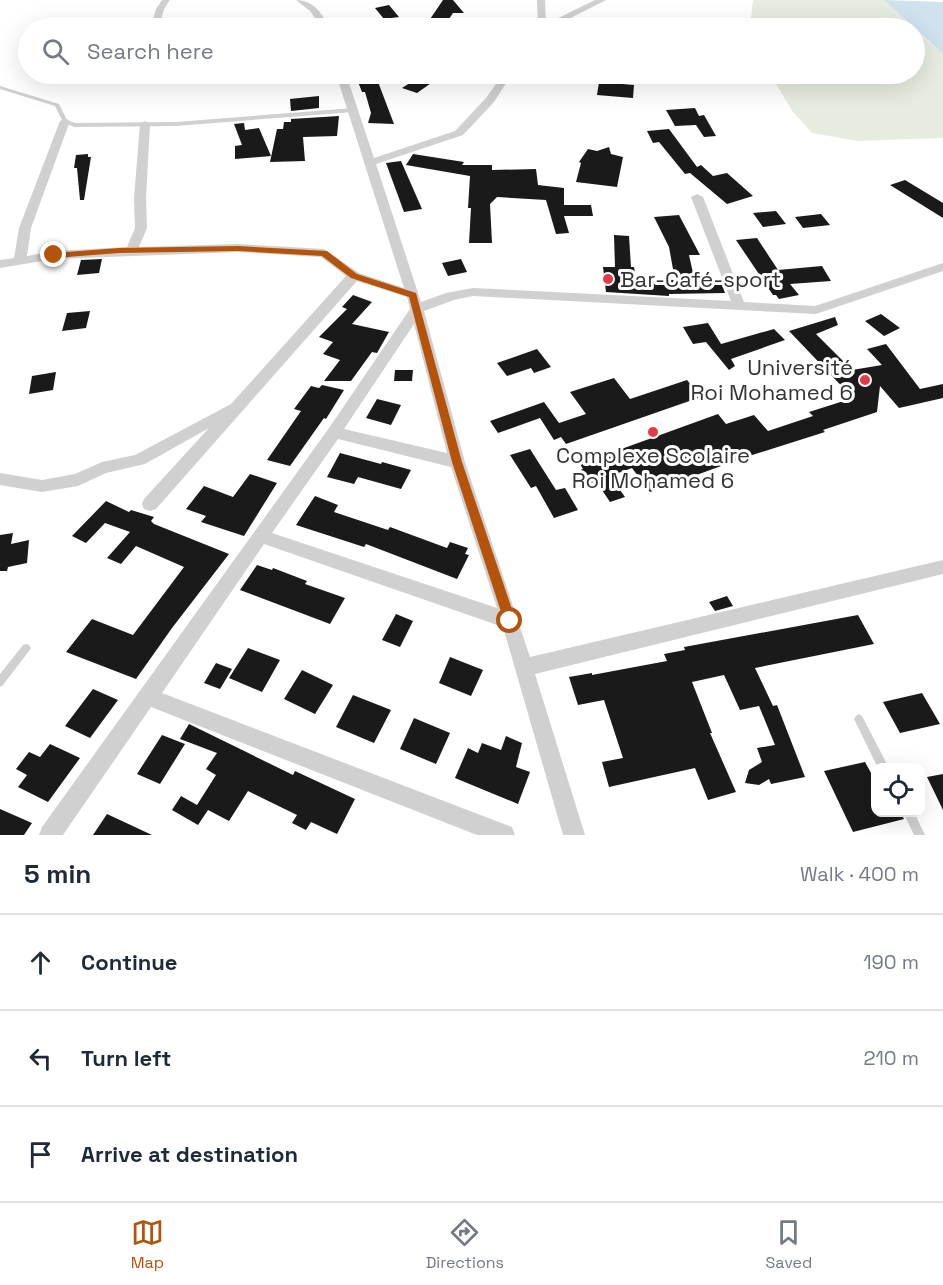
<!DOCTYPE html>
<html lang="en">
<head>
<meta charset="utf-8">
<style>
  body { margin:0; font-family:"Space Grotesk",sans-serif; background:#f2f2f3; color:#1f2937 }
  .controls { position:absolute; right:18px; bottom:18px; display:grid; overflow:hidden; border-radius:12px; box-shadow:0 6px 24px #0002 }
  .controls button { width:54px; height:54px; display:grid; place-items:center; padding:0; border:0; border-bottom:2px solid #e0e1e3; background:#fff; color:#1f2937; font:30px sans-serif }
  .stop { position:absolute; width:18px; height:18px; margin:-14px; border:4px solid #b45309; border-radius:50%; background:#fff }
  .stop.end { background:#b45309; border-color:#fff; box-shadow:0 2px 6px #0008 }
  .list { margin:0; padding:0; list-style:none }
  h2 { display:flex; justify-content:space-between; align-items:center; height:78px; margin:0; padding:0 24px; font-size:26px }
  h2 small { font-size:20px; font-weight:400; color:#747a83 }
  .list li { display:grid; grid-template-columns:39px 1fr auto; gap:18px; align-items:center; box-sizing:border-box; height:96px; padding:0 24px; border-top:2px solid #e0e1e3 }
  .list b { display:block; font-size:22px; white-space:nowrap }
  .list em { font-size:20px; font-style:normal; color:#747a83 }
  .icon { flex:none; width:33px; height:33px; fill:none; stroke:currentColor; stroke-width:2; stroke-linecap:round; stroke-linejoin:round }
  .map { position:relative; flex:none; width:943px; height:835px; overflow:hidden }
  .search { position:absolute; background:#fff; box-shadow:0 6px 24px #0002; left:18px; right:18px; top:18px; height:66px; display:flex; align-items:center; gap:15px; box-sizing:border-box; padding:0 21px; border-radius:33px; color:#747a83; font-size:22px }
  .sheet { height:366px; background:#fff }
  nav { display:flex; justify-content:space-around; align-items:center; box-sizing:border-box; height:84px; border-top:2px solid #e0e1e3; background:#fff; font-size:16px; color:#747a83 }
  nav a { display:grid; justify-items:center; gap:3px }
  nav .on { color:#b45309 }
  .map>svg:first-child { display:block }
  .green { fill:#e6ecdf }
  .water { fill:#cfe2ee }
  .building { fill:#1a1a1a }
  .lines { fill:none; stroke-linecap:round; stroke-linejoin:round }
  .lane { fill:#d0d0d0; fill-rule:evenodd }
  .street { fill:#d0d0d0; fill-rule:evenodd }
  .route { fill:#b45309 }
  .poi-dot { fill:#e63946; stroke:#fff; stroke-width:2 }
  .labels { text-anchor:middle; stroke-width:6; stroke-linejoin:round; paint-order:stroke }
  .poi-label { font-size:22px; fill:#333; stroke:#fff; text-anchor:start }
</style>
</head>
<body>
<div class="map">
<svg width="943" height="835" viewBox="0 0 943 835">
  <rect width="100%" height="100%" fill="#fff"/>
  <path class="green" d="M753 0H884L914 28H752L751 19Z
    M914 29 943 54V138L857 141 812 133 793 112 770 74H914Z"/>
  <path class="water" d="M884 0 943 2V54Z"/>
  <path class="building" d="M443 0H453L464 13H453L443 28H424Z
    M389 5 399 17 384 19 375 8Z
    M355 74H375L394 124 368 123 371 113 365 92H362Z
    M424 74H444L417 93 402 88Z
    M599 82 634 85 633 98 597 95Z
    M319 96V108L291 111 290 99Z
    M695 108 699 116 704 115 716 136 704 137 696 125 675 126 666 110Z
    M339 116 337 136 303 137 305 161 270 162 277 129H283L284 122H291V119Z
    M244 123 245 130 259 128 271 156 235 159V146L242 145 234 124Z
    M669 129 697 167 701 165 713 176 727 173 753 196 727 204 690 173 685 174 659 142 653 143 647 131Z
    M609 147 611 154 623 157 617 187 576 182 581 163 579 162 588 149 597 151Z
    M88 154V157H91L84 200H80L77 168H74L76 155Z
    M413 154 464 162 462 165H492V170L536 169 538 185 564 188V205H591L593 216H564L569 233 556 234 546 200 497 197 490 204 492 243H469L471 208H468L470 176 406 165Z
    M401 161 422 209 404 212 386 163Z
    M905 180 943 203V218L890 185Z
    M776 211 786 224 763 227 753 213Z
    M821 214 830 225 803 228 795 217Z
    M679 215 700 255H689L695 282H721L725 293 669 294V296L606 292 603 267H615L614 235 629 236 631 267H634L636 279 675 280 669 247 654 217Z
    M757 238 778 270 822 266 831 281 790 284 799 295 779 299 776 295H773L736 240Z
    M102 259 99 273 77 275 81 260Z
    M461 259 467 272 448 276 442 263Z
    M353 295 372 302 352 324 389 332 377 353 372 352 351 381H324L340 360 323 354 333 342 319 337 347 309 342 307Z
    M90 311 86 328 62 331 67 313Z
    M881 314 900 328 884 336 865 321Z
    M835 317 838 325 816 334 852 370 882 365 867 349 886 344 920 389 943 384V398L899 408 880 386 877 412 823 430 825 432 743 458 650 492 632 468 610 476 625 497 610 502 596 481 582 486 573 473 583 469 580 464 718 414 726 424 754 415 768 431 813 416 809 412 853 398 789 331Z
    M708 323 721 344 774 329 785 340 731 359 735 366 729 370 706 342 693 344 683 327Z
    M537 349 551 367 534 373 531 368 507 376 497 363Z
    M395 370H413L412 381H394Z
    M56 372 53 390 29 394 32 376Z
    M614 378 630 399 687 380 701 397 566 444 561 437 554 440 540 418 498 433 490 421 544 402 559 423 586 414 570 392Z
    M322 385 344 390 326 419 324 418 290 466 267 460 301 411 294 409 311 386 319 388Z
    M377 399 401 405 391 425 366 418Z
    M530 449 556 490 565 488 578 510 554 518 536 486 531 488 510 455Z
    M340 453 381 464 382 462 411 470 401 489 358 477 354 484 327 477Z
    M250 474 277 483 244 536 201 522 206 516 186 509 204 486 233 497Z
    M315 496 338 505 334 512 388 530 390 527 447 548 450 542 468 548 465 554 469 555 457 579 366 544 364 547 296 525Z
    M106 501 129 512 131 510 154 517 151 521 154 524 229 554 172 628 136 679 66 652 92 619 133 635 184 567 136 546 121 564 107 558 130 532 105 523 86 543 72 536Z
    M13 533 11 544 29 540 27 563 8 567 7 571H0V535Z
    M257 565 272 570 273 568 307 581 305 584 345 598 330 624 240 590Z
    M727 596 733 606 715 611 709 602Z
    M396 614 413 621 400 647 382 640Z
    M858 615 874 644 755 668 773 706 777 705 805 777 771 784 769 779 759 785 745 783 749 770 762 762 757 748 775 745 759 706 740 710 724 675 692 682 712 733H710L736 792 708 800 695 768 609 787 602 762 623 758 604 700 578 705 569 677 592 673V675L667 661 664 654 685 650 684 647Z
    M248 648 280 660 262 692 229 678Z
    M450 657 483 670 471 696 439 683Z
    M216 663 232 669 220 689 204 683Z
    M302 670 333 685 315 714 284 699Z
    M93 689 118 700 90 738 65 726Z
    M922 693 940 724 900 733 883 702Z
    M353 695 391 710 374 743 336 727Z
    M414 718 450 733 436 764 400 749Z
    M189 724 293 775 295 771 355 799 337 834 311 822 306 830 292 823 297 815 248 791 229 821 208 810 198 825 172 810 181 796 197 805 216 775 206 769 217 753 180 739Z
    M162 735 185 744 160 784 137 774Z
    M506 736 522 743 516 767 530 772 518 804 455 778 468 748 478 753 482 743 501 750Z
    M50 744 80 758 48 802 18 787 27 775 16 769 29 752 40 757Z
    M865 762 876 782V813H901L904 819 853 832 824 771Z
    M943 774V810L927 777Z
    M0 809 32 823 24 835H0Z
    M107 814 152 835H93Z"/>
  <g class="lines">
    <path class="lane" d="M0 86 59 104 67 120 75 123 176 122 354 108 357 110 354 112 176 126 74 127 63 122 55 106 0 89Z
      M26 644 29 645 31 648 29 651 3 685 0 687V674L23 645Z
      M859 714 862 716 889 768H878L854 719 856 716Z
      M903 812H914L925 835H914Z"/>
    <path class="street" d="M162 0H170L164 9 159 28H151L156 9Z
      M296 0C314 0 322 14 330 28H322L310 11Z
      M537 0H545L546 24 595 0H606L551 28H538Z
      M336 74H346L374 158 455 131 486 98 503 74H512L494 102 463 135 376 164 421 302 446 293 473 288 731 301 691 197 697 194 703 197 744 302 815 306 943 263V271L816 314 473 296 454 300 424 311 465 462 530 657 943 560V574L535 674 585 835H563L503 627 264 544 162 693 504 824 512 827 515 835H477L151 707 63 835H39L42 827 329 428 410 309 407 297 357 281 156 509 150 511 144 509 142 504 144 499 209 428 145 464 106 473 78 486 42 492 0 485V473L42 480 75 474 102 462 135 455 231 404 346 276 321 257 238 252 54 259 0 268V260L14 258 19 228 60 121 65 118 70 121 31 228 27 256 54 251 127 247 135 228 134 198 140 124 145 121 150 124 146 198 147 228 139 247 238 244 324 249 359 273 404 288ZM414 324 447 453 344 429ZM338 439 451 467 497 608 272 533Z"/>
  </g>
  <path class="route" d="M238 246 327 251 357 274 416 293 462 462 516 621 514 625H506L504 621 452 462 409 297 351 278 322 256 238 251 119 253 54 258 50 255 54 253 119 248Z"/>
  <g class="poi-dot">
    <circle cx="608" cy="279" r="6"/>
    <circle cx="865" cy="380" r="6"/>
    <circle cx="653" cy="432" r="6"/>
  </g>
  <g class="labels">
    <g class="poi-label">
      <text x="620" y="287">Bar-Café-sport</text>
      <text x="853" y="375" text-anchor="end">Université<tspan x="853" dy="25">Roi Mohamed 6</tspan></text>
      <text x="653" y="463" text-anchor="middle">Complexe Scolaire<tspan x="653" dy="25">Roi Mohamed 6</tspan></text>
    </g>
  </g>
</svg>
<div class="controls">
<button><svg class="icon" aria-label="locate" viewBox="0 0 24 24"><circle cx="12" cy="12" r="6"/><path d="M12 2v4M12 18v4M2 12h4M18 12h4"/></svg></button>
</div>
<div class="stop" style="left:510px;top:621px"></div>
<div class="stop end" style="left:54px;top:255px"></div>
<div class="search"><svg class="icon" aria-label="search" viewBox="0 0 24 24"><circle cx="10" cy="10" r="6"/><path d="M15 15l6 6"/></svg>Search here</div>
</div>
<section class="sheet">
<h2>5 min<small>Walk · 400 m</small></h2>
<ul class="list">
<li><svg class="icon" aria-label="ahead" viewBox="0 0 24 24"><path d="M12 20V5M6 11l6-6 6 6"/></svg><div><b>Continue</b></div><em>190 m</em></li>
<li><svg class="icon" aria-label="left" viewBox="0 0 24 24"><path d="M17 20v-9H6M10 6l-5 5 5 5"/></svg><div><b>Turn left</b></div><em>210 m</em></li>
<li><svg class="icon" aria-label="arrive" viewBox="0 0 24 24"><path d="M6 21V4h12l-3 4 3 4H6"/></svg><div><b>Arrive at destination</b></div></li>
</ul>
</section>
<nav>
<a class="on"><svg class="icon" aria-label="map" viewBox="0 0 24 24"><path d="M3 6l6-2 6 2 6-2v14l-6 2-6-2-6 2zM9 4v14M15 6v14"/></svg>Map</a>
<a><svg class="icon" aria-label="directions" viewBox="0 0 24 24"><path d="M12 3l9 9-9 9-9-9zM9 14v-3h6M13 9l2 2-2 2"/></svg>Directions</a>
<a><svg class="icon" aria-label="saved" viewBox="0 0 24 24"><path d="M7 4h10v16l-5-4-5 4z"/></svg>Saved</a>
</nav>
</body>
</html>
